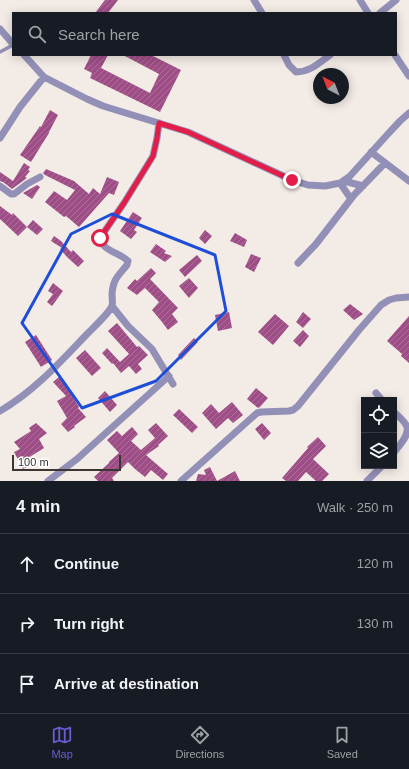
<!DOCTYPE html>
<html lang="en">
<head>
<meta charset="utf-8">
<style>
  body { margin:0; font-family:Helvetica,sans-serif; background:#242831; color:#f1f3f6 }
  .controls { position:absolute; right:12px; bottom:12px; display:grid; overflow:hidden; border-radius:0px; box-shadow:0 2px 10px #0003 }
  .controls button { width:36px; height:36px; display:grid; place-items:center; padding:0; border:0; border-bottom:1px solid #363941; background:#171b24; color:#f1f3f6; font:20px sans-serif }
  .compass { position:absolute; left:313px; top:68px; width:36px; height:36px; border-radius:50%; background:#171b24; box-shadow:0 2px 10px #0003; rotate:318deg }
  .scale { position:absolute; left:12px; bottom:10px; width:109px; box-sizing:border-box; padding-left:4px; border:2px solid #393633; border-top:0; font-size:11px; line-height:14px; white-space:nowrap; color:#393633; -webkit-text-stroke:3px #fff; paint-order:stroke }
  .stop { position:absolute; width:12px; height:12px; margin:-9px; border:3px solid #e11d48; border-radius:50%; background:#fff }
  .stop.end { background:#e11d48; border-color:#fff; box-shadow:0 1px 4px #0008 }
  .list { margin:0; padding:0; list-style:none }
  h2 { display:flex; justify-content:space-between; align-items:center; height:52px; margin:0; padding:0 16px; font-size:17px }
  h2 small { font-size:13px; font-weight:400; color:#9ea1a6 }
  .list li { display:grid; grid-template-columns:26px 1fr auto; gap:12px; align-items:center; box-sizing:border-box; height:60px; padding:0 16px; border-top:1px solid #363941 }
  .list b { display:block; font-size:15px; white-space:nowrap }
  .list em { font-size:13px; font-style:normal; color:#9ea1a6 }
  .icon { flex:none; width:22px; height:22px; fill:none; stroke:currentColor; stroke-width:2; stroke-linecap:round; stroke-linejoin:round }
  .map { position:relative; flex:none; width:409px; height:481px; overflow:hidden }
  .search { position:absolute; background:#171b24; box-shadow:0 2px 10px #0003; left:12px; right:12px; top:12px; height:44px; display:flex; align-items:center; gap:10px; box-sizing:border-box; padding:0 14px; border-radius:0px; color:#9ea1a6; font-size:15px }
  .sheet { height:232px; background:#171b24 }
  nav { display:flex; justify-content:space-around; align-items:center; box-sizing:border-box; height:56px; border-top:1px solid #363941; background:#171b24; font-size:11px; color:#9ea1a6 }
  nav a { display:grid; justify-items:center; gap:2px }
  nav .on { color:#6d5ad4 }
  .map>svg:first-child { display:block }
  .building { fill:url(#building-hatch) }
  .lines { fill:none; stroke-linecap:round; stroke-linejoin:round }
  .service { stroke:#9390b8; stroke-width:3.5 }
  .minor { stroke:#9390b8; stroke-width:7 }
  .route { stroke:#e11d48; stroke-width:5 }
  .marked { fill:none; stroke:#1d4ed8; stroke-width:3; stroke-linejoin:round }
</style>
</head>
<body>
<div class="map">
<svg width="409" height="481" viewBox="0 0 409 481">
  <defs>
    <pattern id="building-hatch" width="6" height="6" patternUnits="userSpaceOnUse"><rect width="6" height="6" fill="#9f4d86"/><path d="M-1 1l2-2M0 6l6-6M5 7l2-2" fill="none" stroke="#aa7098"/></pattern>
  </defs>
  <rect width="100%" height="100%" fill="#f3ebe5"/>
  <path class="building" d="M105 0H118L108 13H95Z
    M91 55H108L101 68 150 93 159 74 123 55H151L181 70 160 112 90 78 92 73 84 69Z
    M50 110 58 115 49 132V133L31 162 20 155 40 126 41 127Z
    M24 163 30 167 28 170 30 171 25 177 27 178 12 189 3 182 0 181V172L13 181Z
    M46 169 74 181 89 194 93 188 100 194 107 177 119 182 114 195 109 193 79 227 66 216 64 217 45 202 54 191 67 200 75 190 45 175 43 173Z
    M37 185 40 187 32 199 23 193Z
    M0 206 12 215 13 213 27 227 18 236 0 219Z
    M133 212 142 218 134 230 137 232 131 239 120 231Z
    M33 220 43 229 37 235 27 227Z
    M205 230 212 236 205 244 199 238Z
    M235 233 247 240 244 247 230 241Z
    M54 236 61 241 71 252 73 250 84 261 78 267 67 257 60 249 62 248 51 241Z
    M156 244 166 251 164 253 172 256 165 262 150 252Z
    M251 254 261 258 254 272 245 267Z
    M197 255 202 261 185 277 179 270Z
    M151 268 156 273 150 279 178 308 172 314 178 322 168 330 162 322 152 310 159 302 145 288 137 295 127 288 135 279 137 281Z
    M189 278 198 288 189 298 179 286Z
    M53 283 63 291 52 306 47 302 53 294 48 291Z
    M350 304 363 314 354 320 343 310Z
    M229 312 232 328 218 331 215 315Z
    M303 312 311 319 303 328 296 322Z
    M275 314 289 326 273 345 258 332Z
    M409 316V363L401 356 402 354 387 341Z
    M117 323 137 347 139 346 148 355 138 364 142 369 136 374 129 366 121 373 113 363 112 364 102 353 107 348 120 362 129 354 108 331Z
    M303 330 309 336 300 347 293 341Z
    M36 335 52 360 41 367 25 342Z
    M194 338 198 342 181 360 178 355Z
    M85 350 101 368 92 376 76 358Z
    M59 377 67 385 66 386 79 407 78 408 86 417 74 426 75 427 68 432 61 424 67 418 57 401 66 396 53 382Z
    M256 388 268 398 260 407 258 408 247 399Z
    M105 391 117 405 110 412 98 398Z
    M232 402 243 415 233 423 228 418 216 429 202 413 211 404 219 413Z
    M179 409 198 427 192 433 173 415Z
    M36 423 47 433 39 439 44 448 28 458 32 464 23 469 14 452 20 449 14 442 31 431 29 428Z
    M156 423 168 436 158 445 159 446 146 455 168 474 163 480 151 470 145 477 135 469 128 462 112 478 114 481H98L94 477 109 463V462L119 453 107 440 117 431 122 436 132 427 138 434 131 441 141 450 155 438 148 430Z
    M262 423 271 433 264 440 255 429Z
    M318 437 326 446 313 459 329 474 322 481H316L306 472 298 481H286L282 478 308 448 307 447Z
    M210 467 217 481 235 471 240 481H196L198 474 206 475 204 470Z"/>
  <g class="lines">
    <path class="service" d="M0 52 13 45"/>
    <path class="minor" d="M254 0 262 13
      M360 0 368 13
      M380 13 396 0
      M0 29 13 44
      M24 55 44 77 87 99 103 106 188 132 292 180 308 185 325 186 340 183 350 176 387 135 400 121 409 113
      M284 55 289 65 296 72C310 72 319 63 330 55
      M395 55 409 76
      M0 138 20 107 44 77
      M371 152 409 181
      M344 181 363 186
      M340 183 351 199
      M0 186 11 194H14L18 191 27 184 40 177
      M298 263 316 244 354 195 385 163
      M112 306 128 326 152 349 173 384
      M376 393 382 400
      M0 411C35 391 62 360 89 332 95 326 109 313 112 306 113 303 112 298 112 294 113 279 118 276 127 265L128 261C120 253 101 250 100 238L124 203 153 156 157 138 159 123
      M394 412C398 416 405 421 407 427 409 436 399 446 394 452
      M48 481 77 459 169 376
      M181 481 257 413 261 412 289 411 293 410 298 406 359 330 381 305 389 300 396 298 409 297
      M367 481 382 466"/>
  </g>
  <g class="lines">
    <path class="route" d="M100 238 124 203 153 156 157 138 159 123 188 132 292 180"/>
  </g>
  <path class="marked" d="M112 214 215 255 226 311 156 381 82 408 22 323 71 234Z"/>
</svg>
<div class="controls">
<button><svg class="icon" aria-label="locate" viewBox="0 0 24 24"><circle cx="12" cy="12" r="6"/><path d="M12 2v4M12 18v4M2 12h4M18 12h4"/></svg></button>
<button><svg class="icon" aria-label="layers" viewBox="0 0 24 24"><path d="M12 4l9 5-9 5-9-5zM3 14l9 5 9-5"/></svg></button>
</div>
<svg class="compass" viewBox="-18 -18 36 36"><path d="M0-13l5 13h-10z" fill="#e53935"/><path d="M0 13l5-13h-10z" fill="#9ea1a6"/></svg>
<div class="scale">100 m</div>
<div class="stop" style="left:100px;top:238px"></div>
<div class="stop end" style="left:292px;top:180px"></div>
<div class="search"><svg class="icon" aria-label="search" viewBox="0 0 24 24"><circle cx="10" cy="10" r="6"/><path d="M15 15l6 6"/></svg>Search here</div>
</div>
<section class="sheet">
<h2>4 min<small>Walk · 250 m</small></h2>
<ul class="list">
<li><svg class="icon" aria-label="ahead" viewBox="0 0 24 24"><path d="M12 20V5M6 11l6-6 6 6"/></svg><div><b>Continue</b></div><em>120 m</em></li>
<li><svg class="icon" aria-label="right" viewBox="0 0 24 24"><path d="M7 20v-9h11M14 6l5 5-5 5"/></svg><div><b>Turn right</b></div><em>130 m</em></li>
<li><svg class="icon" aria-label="arrive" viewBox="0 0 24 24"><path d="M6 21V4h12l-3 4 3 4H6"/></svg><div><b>Arrive at destination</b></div></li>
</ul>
</section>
<nav>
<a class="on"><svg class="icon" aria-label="map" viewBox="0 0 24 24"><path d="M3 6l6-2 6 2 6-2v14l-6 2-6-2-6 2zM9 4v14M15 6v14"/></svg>Map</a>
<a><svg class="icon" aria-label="directions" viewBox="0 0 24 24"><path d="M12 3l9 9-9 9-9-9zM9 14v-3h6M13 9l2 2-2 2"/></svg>Directions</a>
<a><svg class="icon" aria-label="saved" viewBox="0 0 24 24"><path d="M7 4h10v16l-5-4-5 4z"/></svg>Saved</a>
</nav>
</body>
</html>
